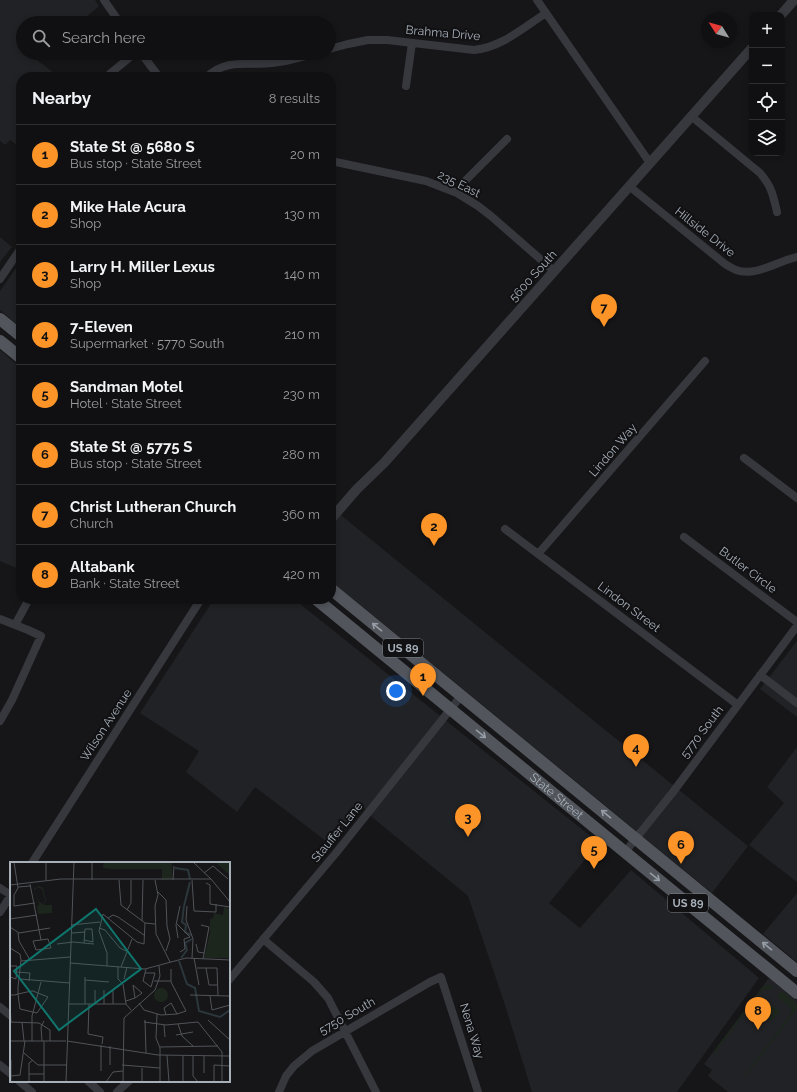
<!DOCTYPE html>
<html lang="en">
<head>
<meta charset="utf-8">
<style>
  body { margin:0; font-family:Raleway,sans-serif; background:#19191b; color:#f1f3f6 }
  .controls { position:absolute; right:12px; top:12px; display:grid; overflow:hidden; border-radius:8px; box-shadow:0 2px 6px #0003 }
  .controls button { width:36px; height:36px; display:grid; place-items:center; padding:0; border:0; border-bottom:1px solid #303032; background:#101012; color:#f1f3f6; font:20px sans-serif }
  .compass { position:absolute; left:701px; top:12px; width:36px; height:36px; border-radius:50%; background:#101012; box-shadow:0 2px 6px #0003; rotate:307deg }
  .you { position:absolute; left:396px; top:691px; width:14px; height:14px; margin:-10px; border:3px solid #fff; border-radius:50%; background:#1a73e8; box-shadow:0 0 0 6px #1a73e833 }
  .badge { display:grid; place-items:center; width:26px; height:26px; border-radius:50%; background:#fd9428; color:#111; font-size:13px; font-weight:700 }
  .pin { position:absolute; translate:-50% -33px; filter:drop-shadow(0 1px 2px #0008) }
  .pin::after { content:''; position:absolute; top:21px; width:14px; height:12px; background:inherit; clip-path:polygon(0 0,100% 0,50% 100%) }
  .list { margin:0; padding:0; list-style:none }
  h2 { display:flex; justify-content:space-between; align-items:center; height:52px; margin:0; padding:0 16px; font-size:17px }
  h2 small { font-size:13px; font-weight:400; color:#9c9d9f }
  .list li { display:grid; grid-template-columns:26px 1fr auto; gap:12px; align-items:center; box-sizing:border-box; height:60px; padding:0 16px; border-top:1px solid #303032 }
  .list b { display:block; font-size:15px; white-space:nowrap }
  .list p { margin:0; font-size:13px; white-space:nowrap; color:#9c9d9f }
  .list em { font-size:13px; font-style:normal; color:#9c9d9f }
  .icon { flex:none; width:22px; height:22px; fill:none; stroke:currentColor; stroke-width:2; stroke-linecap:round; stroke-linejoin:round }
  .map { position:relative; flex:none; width:797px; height:1092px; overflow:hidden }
  .search { position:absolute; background:#101012; box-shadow:0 2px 6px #0003; left:16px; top:16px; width:320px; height:44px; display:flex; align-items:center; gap:10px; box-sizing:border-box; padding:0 14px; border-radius:22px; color:#9c9d9f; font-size:15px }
  .panel { position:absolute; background:#101012; box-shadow:0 2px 6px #0003; left:16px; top:72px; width:320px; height:532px; border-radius:16px }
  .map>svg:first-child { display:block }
  .built { fill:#212225 }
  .green { fill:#1d261d }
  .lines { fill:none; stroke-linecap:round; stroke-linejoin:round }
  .minor { stroke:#36383d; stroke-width:8 }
  .tertiary { stroke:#36383d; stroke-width:10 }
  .primary { stroke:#52565c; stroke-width:12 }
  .oneway { stroke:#969da6 }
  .labels { text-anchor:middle; stroke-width:4; stroke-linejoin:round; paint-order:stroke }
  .shield { fill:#111113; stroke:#7a8087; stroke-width:1 }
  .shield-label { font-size:11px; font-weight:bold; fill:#a7afb9 }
  .street-label { font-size:12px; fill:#a7afb9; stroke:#111113 }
  .inset-river { fill:none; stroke:#2b373c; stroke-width:2 }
  .inset-road { fill:none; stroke:#505358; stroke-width:1 }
  .view { fill:#0f766e; fill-opacity:0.15; stroke:#0f766e; stroke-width:2 }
  .inset-edge { fill:none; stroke:#a7afb9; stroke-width:2 }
</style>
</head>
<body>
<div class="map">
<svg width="797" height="1092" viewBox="0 0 797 1092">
  <rect width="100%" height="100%" fill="#161618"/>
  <path class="built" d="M0 0H95L99 6 79 23H23V53H43L36 59 59 77H21V148L10 140 5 145 0 141Z
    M0 237 12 247 0 262Z
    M21 261V328L0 310V291Z
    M0 350 21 368V570L0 561Z
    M331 507 748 846 712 893 331 581Z
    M214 599H294L599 843 549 903 580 928 631 870 759 978 677 1092H532L505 1005 468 896 372 817 361 804 330 844 255 787 237 812 186 772 199 751 140 713Z
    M797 641V717L760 689Z
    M797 747V882L749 845 784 803 767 787Z
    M797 893V962L763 934Z
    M769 978 797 1001V1092H728L708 1076 712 1070 704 1064Z"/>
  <path class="green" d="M764 985H772L773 987 771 989 762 990 715 1053 713 1052Z
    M780 992 784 993 797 1004V1009L745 1077V1075L792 1012 791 1008 778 998V996Z
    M771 1005 780 1011 772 1021 764 1015Z"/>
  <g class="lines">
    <path class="minor" d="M104 0 120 23
      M537 0 650 163
      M329 49 348 44 368 40H387L474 50C502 47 523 28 546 13
      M141 53 159 77
      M106 77 135 53
      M207 77C227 58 247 66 272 63 287 62 302 57 317 53
      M406 86 412 43
      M691 116 760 173C772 187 773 195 777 212
      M331 161 426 181 457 193 478 206 491 216 554 271
      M629 186 725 264C728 266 732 268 736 270 756 277 778 261 797 257
      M457 193 465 181 507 139
      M0 279 21 248
      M744 458 797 498
      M505 529 738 705
      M684 537 797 622
      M538 554 705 361
      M0 619 28 630 41 636 12 700 0 721
      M15 625 29 599
      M760 675 797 703
      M625 852 673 792 797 626
      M32 863 201 599
      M0 888 11 895 0 912
      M263 939 314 982 328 998 376 1092
      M229 980 336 853 461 696
      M0 1007 11 1016
      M0 1065 11 1074
      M19 1081 32 1092
      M88 1081 100 1092
      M117 1092 129 1081
      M279 1092 286 1076 294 1066 312 1051 430 982 441 977 478 1092"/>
    <path class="tertiary" d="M781 15 794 0
      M331 519 357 489 384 463 752 48"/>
    <g class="primary">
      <path d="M0 319 21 336"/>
      <path d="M0 341 21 358"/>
      <path d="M331 589 797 971"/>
      <path id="s1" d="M316 599 797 993"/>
    </g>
  </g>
  <defs><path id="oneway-shaft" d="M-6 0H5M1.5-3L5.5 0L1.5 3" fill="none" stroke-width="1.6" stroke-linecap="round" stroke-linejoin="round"/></defs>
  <g class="oneway">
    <use href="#oneway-shaft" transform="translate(377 627) rotate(-141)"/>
    <use href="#oneway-shaft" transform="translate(481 734) rotate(39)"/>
    <use href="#oneway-shaft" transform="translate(606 814) rotate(-141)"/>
    <use href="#oneway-shaft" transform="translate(655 877) rotate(39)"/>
    <use href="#oneway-shaft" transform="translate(767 946) rotate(-141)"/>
  </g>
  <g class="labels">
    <g class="shield">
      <rect x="383" y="639" width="40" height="18" rx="3"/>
      <rect x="668" y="894" width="40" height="18" rx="3"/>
    </g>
    <g class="shield-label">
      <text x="403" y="652">US 89</text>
      <text x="688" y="907">US 89</text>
    </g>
    <g class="street-label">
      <text transform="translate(443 33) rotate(5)" y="4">Brahma Drive</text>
      <text transform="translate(459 184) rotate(26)" y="4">235 East</text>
      <text transform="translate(705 232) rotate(38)" y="4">Hillside Drive</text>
      <text transform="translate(533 276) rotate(-48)" y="4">5600 South</text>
      <text transform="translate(613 450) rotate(-49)" y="4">Lindon Way</text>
      <text transform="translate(748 570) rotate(37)" y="4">Butler Circle</text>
      <text transform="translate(629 607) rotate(37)" y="4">Lindon Street</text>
      <text transform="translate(106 725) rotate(-57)" y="4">Wilson Avenue</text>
      <text transform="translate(702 732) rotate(-53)" y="4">5770 South</text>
      <text dy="4" stroke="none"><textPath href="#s1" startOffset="311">State Street</textPath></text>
      <text transform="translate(337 832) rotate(-51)" y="4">Stauffer Lane</text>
      <text transform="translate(347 1016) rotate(-30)" y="4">5750 South</text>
      <text transform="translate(472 1031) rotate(73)" y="4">Nena Way</text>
    </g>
  </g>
  <g transform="translate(10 862)">
    <rect width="220" height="220" fill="#161618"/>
    <path d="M94 0H162V17L152 18V7H102L93 6ZM205 0H220V13ZM29 24 33 26 36 38 33 43H42V51L28 52 27 44 31 43H29L24 26ZM27 25 32 27 35 38 33 42 29 40 25 29ZM214 45 220 47V96H194L200 71V57L203 56 204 51 213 53ZM144 133a7 7 0 1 1 14 0a7 7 0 1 1-14 0Z" fill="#1d261d" fill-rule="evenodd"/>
    <path class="inset-river" d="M165 6 178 8 180 17M174 44 180 20M174 44 172 60 176 63 175 70 181 73M171 96 177 88 175 81 182 77M169 99 177 122 185 126 189 149 210 155 220 148"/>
    <path class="inset-road" d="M183 0 201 17M194 11 203 4 218 17M201 17 220 40M36 18V0M82 18V0M109 18 111 43 135 61 145 62M145 18 148 33 145 44 146 72 160 100M163 18 164 4M182 18 184 49 206 50V42M196 21 200 23V42L220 45M20 22 31 78M0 23 51 17H201M8 25 20 24M148 30 156 38 157 64 160 77 156 89M4 33 8 26 4 0M4 33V44L25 41M177 44 176 58 183 77 182 96M117 48 121 41V18M98 56 103 53 108 55 134 73M0 57 27 53M132 59 133 18M167 62 180 75 174 77 175 87 170 90M61 63 90 60M191 63 199 65 193 97M0 65 9 71 40 66M89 66 95 68 110 86 116 89M8 71 9 79 20 98M62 71 75 70M168 76 166 63 170 44M38 77 41 86 26 88 23 79ZM74 81 75 67H82L83 80 74 78M47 82 63 80 84 82M186 82 188 90 194 91M0 86 10 92 11 98 8 125V132L9 140 10 147 27 151 38 135 23 129H22L17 130 8 132 5 133H0M184 96 189 123M11 99 60 95M60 101 135 107 176 96 220 98M0 104H7L6 117 0 115M97 104V91L89 69 93 52 127 80 134 82 135 61M108 105V117L113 122 116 142 121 148M111 105 122 77M187 106H207L208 134M196 106 199 123H207M161 107V120L176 149M6 110 20 111 19 119M135 111H145L141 125 133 119 136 107M75 115V142M10 117 60 121M114 117 117 105M75 118 99 120M144 119H161M85 128V142M103 129V142M180 133 220 134M200 134 202 148 220 143M116 139 125 136 132 131 123 123 125 136M129 141 134 148 151 153 167 152 176 149M0 142 1 160M58 142H116M79 142 78 172 93 175 92 182M94 142V128M147 152 146 176 150 186V220M156 153 154 146 161 141 167 152M135 158 136 191M198 158 220 178M0 160 29 161 40 168V179M12 160 14 179M134 160 156 163 188 160 212 190V220M168 162 172 174 183 184M154 163 155 175M166 173 183 170M0 179H56M22 179V154L31 120M32 179 31 165 34 159M57 179 148 193 220 194M150 185 208 184M14 191 28 203H57M157 193 159 220M183 194V214L188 220M194 194V211M100 203V184M112 203 150 206M91 209V183M19 212H34M1 214 10 213 15 179M1 220V198M19 220V201L23 198M34 220V179M56 220 64 0M96 220 103 210 113 209M113 220 114 156 145 128 150 114 149 104M132 220V206M173 220V194M204 220V203L220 204"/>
    <path class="view" d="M86 47 131 107 49 168 4 109Z"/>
    <rect width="220" height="220" class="inset-edge"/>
  </g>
</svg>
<div class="controls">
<button>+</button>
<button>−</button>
<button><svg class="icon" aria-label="locate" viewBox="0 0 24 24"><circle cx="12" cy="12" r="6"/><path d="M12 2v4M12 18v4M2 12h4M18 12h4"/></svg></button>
<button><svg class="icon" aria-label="layers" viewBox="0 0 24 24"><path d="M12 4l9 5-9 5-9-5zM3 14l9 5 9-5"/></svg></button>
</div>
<svg class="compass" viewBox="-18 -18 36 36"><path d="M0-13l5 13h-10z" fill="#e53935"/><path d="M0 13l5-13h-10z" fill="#9c9d9f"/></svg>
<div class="you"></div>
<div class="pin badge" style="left:423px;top:696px">1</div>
<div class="pin badge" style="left:434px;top:546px">2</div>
<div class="pin badge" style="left:468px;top:837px">3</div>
<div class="pin badge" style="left:636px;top:767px">4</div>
<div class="pin badge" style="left:594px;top:869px">5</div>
<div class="pin badge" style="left:681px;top:864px">6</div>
<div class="pin badge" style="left:604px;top:327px">7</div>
<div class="pin badge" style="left:758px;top:1030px">8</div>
<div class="search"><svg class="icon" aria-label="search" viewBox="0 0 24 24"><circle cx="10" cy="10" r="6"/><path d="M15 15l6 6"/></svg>Search here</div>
<section class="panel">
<h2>Nearby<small>8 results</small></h2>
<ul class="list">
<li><span class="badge">1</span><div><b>State St @ 5680 S</b><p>Bus stop · State Street</p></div><em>20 m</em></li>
<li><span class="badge">2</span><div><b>Mike Hale Acura</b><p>Shop</p></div><em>130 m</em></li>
<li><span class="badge">3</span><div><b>Larry H. Miller Lexus</b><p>Shop</p></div><em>140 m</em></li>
<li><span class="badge">4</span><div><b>7-Eleven</b><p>Supermarket · 5770 South</p></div><em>210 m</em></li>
<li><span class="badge">5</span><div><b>Sandman Motel</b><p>Hotel · State Street</p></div><em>230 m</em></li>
<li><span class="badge">6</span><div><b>State St @ 5775 S</b><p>Bus stop · State Street</p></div><em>280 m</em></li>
<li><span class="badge">7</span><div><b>Christ Lutheran Church</b><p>Church</p></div><em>360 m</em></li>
<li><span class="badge">8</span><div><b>Altabank</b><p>Bank · State Street</p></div><em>420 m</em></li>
</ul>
</section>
</div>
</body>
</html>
